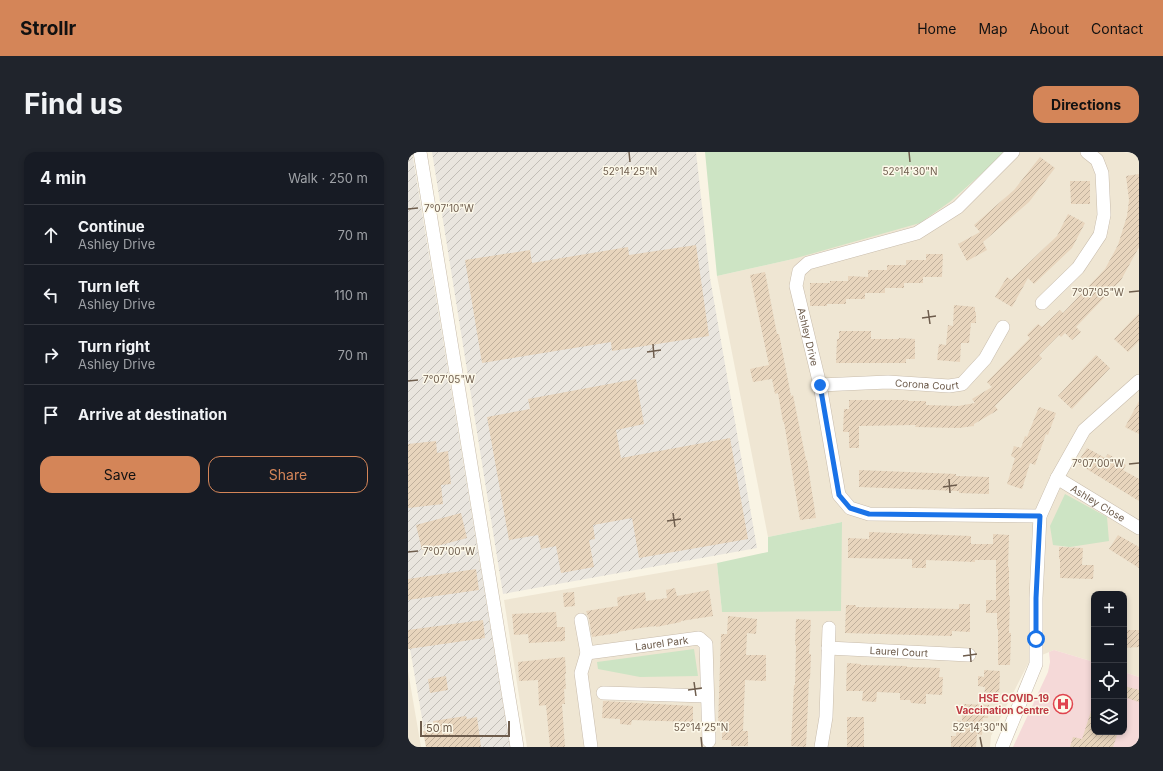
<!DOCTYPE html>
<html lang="en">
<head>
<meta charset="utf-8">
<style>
  body { margin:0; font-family:Inter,sans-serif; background:#20242c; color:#f1f3f6 }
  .controls { position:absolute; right:12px; bottom:12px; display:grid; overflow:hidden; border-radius:8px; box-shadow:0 2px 6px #0003 }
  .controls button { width:36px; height:36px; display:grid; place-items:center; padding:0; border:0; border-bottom:1px solid #363941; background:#171b24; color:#f1f3f6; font:20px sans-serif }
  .scale { position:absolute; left:12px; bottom:10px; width:90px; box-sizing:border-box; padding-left:4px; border:2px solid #6e5d4d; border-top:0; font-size:11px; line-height:14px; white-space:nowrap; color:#6e5d4d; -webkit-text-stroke:3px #fcf8e9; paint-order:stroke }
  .stop { position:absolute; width:12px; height:12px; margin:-9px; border:3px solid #1a73e8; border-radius:50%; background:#fff }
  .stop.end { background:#1a73e8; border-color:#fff; box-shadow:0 1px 4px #0008 }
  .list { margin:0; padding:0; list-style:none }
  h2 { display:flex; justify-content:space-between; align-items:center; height:52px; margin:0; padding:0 16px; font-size:17px }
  h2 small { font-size:13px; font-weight:400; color:#9ea1a6 }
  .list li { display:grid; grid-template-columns:26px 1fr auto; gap:12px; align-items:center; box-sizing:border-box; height:60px; padding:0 16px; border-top:1px solid #363941 }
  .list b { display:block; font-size:15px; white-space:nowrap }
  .list p { margin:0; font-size:13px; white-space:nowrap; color:#9ea1a6 }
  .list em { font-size:13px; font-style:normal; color:#9ea1a6 }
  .actions { display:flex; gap:8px; padding:12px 16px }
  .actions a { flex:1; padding:9px 0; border:1px solid #d48558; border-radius:12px; text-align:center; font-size:14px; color:#d48558 }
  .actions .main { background:#d48558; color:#111 }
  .icon { flex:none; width:22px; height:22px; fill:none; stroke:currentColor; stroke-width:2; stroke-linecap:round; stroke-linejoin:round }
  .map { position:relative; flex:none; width:731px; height:595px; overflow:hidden; border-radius:12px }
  header { display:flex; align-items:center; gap:24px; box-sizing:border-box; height:56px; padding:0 20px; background:#d48558; color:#111 }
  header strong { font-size:19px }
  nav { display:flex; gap:22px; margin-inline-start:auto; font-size:14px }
  .intro { display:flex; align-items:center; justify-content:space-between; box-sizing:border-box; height:96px; padding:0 24px }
  h1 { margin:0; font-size:28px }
  .button { padding:10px 18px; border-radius:12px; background:#d48558; color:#111; font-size:14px; font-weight:700 }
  main { display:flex; gap:24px; padding:0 24px }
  aside { flex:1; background:#171b24; border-radius:12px; box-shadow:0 2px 6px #0003 }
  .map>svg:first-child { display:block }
  .residential { fill:#efe6d3 }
  .industrial { fill:url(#industrial-furrows) }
  .medical { fill:#f5d9d8 }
  .grass { fill:#cde4c4 }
  .building { fill:url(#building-hatch) }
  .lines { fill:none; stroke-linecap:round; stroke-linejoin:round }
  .minor-casing { stroke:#c8bcac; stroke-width:14 }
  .minor { stroke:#fff; stroke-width:13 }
  .route { stroke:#1a73e8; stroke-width:5 }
  .ticks { fill:none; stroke:#6e5d4d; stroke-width:1.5 }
  .labels { text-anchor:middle; stroke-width:3; stroke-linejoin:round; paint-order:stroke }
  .street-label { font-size:10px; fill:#6e5d4d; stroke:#fcf8e9 }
  .health-label { font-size:10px; font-weight:bold; fill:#be3a42; stroke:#fcf8e9; text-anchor:end }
  .ticks-label { font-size:10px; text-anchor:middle; fill:#6e5d4d; stroke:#fcf8e9; stroke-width:3; stroke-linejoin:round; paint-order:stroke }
</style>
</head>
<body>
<header>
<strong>Strollr</strong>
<nav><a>Home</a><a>Map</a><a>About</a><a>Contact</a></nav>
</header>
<div class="intro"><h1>Find us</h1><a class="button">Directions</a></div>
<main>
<aside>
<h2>4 min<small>Walk · 250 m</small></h2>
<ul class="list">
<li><svg class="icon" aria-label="ahead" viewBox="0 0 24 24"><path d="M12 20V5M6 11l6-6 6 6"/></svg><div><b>Continue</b><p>Ashley Drive</p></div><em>70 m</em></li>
<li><svg class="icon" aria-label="left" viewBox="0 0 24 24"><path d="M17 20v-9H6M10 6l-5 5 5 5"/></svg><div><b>Turn left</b><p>Ashley Drive</p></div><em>110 m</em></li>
<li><svg class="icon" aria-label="right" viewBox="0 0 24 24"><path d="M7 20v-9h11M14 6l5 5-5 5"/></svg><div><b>Turn right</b><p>Ashley Drive</p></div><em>70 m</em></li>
<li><svg class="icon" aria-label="arrive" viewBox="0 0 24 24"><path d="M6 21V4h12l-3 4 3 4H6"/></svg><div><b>Arrive at destination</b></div></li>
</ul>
<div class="actions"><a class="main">Save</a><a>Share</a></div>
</aside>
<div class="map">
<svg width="731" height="595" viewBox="0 0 731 595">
  <defs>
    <pattern id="industrial-furrows" width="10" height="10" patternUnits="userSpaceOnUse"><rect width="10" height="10" fill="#e9e5de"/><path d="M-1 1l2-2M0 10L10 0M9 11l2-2" fill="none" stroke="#c1bdb6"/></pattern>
    <pattern id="building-hatch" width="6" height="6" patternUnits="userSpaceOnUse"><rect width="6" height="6" fill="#e8d5bd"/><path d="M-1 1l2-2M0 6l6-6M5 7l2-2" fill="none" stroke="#c0b09c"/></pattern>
  </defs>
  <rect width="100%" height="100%" fill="#f9f4e4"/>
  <path class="residential" d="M598 0H715L731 2V525L716 520V442H686V510L646 498 622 508 583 584 582 595H119L96 448 309 411 314 460 434 370 360 385 309 124 385 107 543 49Z
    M0 519 13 595H0Z"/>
  <path class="industrial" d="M0 0H4L102 595H19L0 485Z
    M24 0H288L302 126 349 396 95 442Z"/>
  <path class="medical" d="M646 498 686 510V580H716V520L731 525V595H605L640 520 642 510 641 500Z"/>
  <path class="grass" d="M297 0H598L543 49 512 71 385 107 309 124Z
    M657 342 699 365 701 389 662 395 645 393 642 374Z
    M434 370 433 459 314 460 309 411 360 400V385Z
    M286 497 290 524 232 525 190 517 189 510Z"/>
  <path class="building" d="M632 5 647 16 621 50 575 90 579 98 559 109 550 92 572 80 566 73 606 38Z
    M731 22V95L713 128 668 175 673 180 664 188 657 181 653 185 651 183 631 203 634 206 587 254 590 258 566 272V274L551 276 507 275 508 273 451 274V296H441V280H435L436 257H441V248H500V249H518V253L550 254 567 251 564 247 584 235 579 230 622 186 619 183 630 172 634 175 652 158 655 161 697 117 710 93 719 64 721 48 718 24Z
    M662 29H682V52H663Z
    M660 62 677 71 664 96 626 132 620 126 604 155 587 145 599 125 603 128 649 84Z
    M288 93 301 184 204 199 203 190 74 211 57 108 122 98 124 111 220 95 221 103Z
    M518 102H535L534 125H515V131H496V136H477V141H457V147H438V152H419V154H402V131H422V129H440V124L460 125V118H479V113H498V108H518Z
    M357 120 369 182H371L383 244 385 243 398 308H399L408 366 392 368 376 270H375L370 241 367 242 364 227 345 230 342 217 361 213 342 123Z
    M546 153 567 155V160H568V171H563L561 191H553L552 210 529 208 531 192 538 193 540 173 545 174Z
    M731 161V189L720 200 706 187Z
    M431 179H463V187H491V186L507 187V207H498V211H428L429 187H431Z
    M688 203 702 216 664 257 650 244Z
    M228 227 236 272 208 278 213 306 322 286 340 387 231 406 224 366 185 373 187 387 181 388 186 415 153 421 148 394 133 397 130 383 101 388 79 265 122 257 120 247Z
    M731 249V282L717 275Z
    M631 255 648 261 640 283 638 282 627 313 622 311 614 337 599 332 607 306 603 304 606 294 613 296 617 284 619 285Z
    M28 289 29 301 40 299 43 332 33 333 35 352 0 356V292Z
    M679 296 697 306 700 302 718 313 715 318 731 327V349L669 311Z
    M451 318 548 322V324L581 325V342L551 341V339L451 335Z
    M53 361 59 386 14 398 8 373Z
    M461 380 563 384V392H585V382L601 383 600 415H601V444H602L601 481H603L602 513H590V477H589V461H578V448H588V408H567V410L518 408V416H504V407L440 406V386L461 387Z
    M710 383 731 395V416L701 397Z
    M651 395 675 396 674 413H686L685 427 652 426V407H651Z
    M68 417 71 438 0 448V427Z
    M267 436 269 444 301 438 305 464 273 469V470L248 475V474L232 476 210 480V481L184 485 181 467 178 459 210 454 209 446 210 445 237 440 238 449 259 446 258 438Z
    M166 440 167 454 156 455 155 441Z
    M551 452H562V480L544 479V484L437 481 438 453H448V455L551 457Z
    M148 460 149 475H157V489L121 491 120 482 106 483 104 462Z
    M320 464 349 467 348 482 339 481 338 503H358V529L337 528V530L335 579H340V594H323V588H314V573H310L313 482H319Z
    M388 467 403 468 401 502H403L402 527H401L398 595 383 594 386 533H387L388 493H387Z
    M75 468 77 486 0 497V478Z
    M716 478H731V495L716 496Z
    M157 505 158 522H157L158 537H156L157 552H154L157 595H142L138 553 131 554 130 528 111 529 110 510Z
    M439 511 453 512V513L499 514V515L532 516 531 525H535L534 543 518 542V552L503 551 502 548H492V541L469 540 468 550 454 549 455 539H438Z
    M576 518 592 519 591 545H576L577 535 570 534V524L576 525Z
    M38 524 40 538 22 541 20 527Z
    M716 534 731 538V550L716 545Z
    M195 549 285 554V570L224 568 223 573 212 572V567L194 566Z
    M555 552 581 553 580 566H575L574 583 569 582 568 595H543V584H548L549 568 554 569Z
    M684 556H686V580H710L705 595H662L665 585 674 587Z
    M58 564 59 567 69 565 73 595H18L15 579 26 578 25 569Z
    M439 565H456V595H439Z"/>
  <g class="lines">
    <defs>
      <g id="minor">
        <path d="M12 0 109 595"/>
        <path id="s1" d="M605 0 550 55 509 81 400 111 391 119 388 134 412 233 431 343 442 356 461 362 632 364"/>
        <path d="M634 151 670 116 692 83 696 63 694 21 689 8 679 0"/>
        <path id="s2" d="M412 233 480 230 541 234 554 232 577 207 595 175"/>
        <path id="s3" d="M649 326 731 376"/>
        <path d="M173 468 179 501"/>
        <path id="s4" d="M420 496 561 503"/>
        <path d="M195 541 299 544"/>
        <path id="s5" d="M183 595 173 521 179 501 291 486 298 492 301 589"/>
        <path d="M413 595 418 565 421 476"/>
        <path d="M594 595 628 512V446L632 364 649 326 676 278 731 229"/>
      </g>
    </defs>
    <use href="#minor" class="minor-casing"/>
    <use href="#minor" class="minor"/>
  </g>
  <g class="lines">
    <path class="route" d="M412 233 431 343 442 356 461 362 632 364 628 446V487"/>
  </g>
  <path class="ticks" d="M221 0 222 10M501 0 502 10M0 57 10 56M721 140 731 139M520 158 522 172M514 166 528 164M245 192 246 206M239 200 253 198M0 229 10 228M721 312 731 311M541 327 542 341M535 335 549 333M265 361 267 375M259 369 273 367M0 400 10 399M562 496 563 510M555 504 569 502M286 530 288 544M280 538 294 536M293 585 294 595M572 585 574 595"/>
  <defs>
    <symbol id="hospital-ring" viewBox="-11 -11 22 22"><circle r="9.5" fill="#fcf8e9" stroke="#e0444e" stroke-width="1.5"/><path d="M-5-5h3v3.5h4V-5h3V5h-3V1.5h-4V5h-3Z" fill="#e0444e"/></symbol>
  </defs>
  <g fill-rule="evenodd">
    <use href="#hospital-ring" x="644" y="541" width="22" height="22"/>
  </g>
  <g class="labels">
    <g class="street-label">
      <text dy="4" stroke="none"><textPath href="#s1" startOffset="319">Ashley Drive</textPath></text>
      <text dy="4" stroke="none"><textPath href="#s2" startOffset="107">Corona Court</textPath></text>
      <text dy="4" stroke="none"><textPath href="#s3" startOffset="48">Ashley Close</textPath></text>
      <text dy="4" stroke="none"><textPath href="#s5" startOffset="171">Laurel Park</textPath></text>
      <text dy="4" stroke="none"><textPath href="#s4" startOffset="71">Laurel Court</textPath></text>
    </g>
    <g class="health-label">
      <text x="641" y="550">HSE COVID-19<tspan x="641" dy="12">Vaccination Centre</tspan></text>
    </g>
  </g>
  <g class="ticks-label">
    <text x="222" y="23">52°14'25"N</text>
    <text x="502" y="23">52°14'30"N</text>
    <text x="41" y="60">7°07'10"W</text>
    <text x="690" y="144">7°07'05"W</text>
    <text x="41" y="231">7°07'05"W</text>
    <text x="690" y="315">7°07'00"W</text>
    <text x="41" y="403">7°07'00"W</text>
    <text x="293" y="579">52°14'25"N</text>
    <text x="572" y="579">52°14'30"N</text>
  </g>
</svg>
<div class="controls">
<button>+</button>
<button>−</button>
<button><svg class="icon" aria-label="locate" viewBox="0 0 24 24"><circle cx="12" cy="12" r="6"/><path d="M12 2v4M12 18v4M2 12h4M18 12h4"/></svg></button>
<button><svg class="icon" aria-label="layers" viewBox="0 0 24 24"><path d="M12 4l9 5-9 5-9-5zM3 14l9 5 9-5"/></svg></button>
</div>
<div class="scale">50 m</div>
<div class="stop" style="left:628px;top:487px"></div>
<div class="stop end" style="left:412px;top:233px"></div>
</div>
</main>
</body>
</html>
